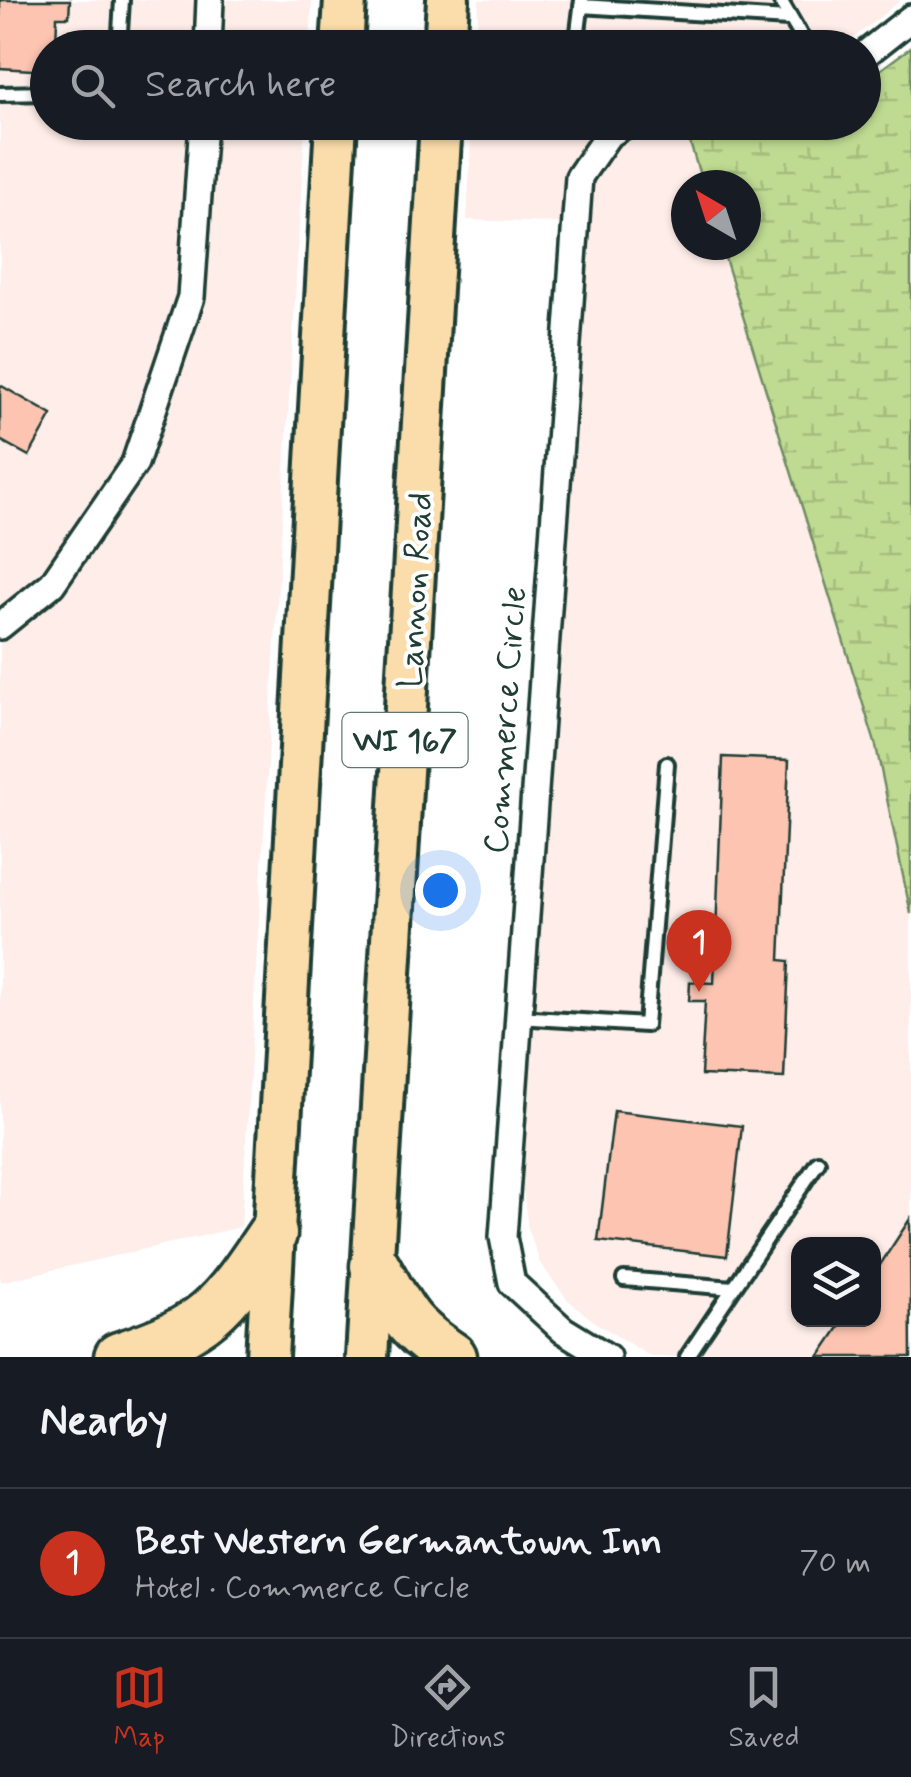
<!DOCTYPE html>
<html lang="en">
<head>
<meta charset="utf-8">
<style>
  body { margin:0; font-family:Mynerve,sans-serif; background:#242831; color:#f1f3f6 }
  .controls { position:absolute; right:30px; bottom:30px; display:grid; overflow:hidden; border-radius:20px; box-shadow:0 2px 8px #0004 }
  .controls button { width:90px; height:90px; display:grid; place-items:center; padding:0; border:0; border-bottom:2px solid #363941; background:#171b24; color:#f1f3f6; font:50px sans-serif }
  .compass { position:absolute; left:671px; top:170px; width:90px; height:90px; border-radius:50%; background:#171b24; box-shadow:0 2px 8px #0004; rotate:321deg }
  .you { position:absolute; left:440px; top:890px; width:35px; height:35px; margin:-25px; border:8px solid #fff; border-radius:50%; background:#1a73e8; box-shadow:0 0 0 15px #1a73e833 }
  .badge { display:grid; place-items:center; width:65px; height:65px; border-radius:50%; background:#c8321e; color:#fff; font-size:32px; font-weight:700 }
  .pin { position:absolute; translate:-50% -82px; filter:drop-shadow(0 2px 5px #0008) }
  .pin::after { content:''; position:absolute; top:52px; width:35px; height:30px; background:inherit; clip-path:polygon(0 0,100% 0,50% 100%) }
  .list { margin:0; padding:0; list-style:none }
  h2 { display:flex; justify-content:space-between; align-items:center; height:130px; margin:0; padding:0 40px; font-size:42px }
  h2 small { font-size:32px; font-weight:400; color:#9ea1a6 }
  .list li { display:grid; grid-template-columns:65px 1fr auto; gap:30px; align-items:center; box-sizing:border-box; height:150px; padding:0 40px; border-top:2px solid #363941 }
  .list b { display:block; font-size:38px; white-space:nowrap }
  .list p { margin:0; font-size:32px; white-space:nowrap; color:#9ea1a6 }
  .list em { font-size:32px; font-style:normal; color:#9ea1a6 }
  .icon { flex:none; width:55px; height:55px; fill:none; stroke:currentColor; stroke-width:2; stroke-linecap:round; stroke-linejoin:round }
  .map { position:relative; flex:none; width:911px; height:1357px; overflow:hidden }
  .search { position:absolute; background:#171b24; box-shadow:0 2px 8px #0004; left:30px; right:30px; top:30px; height:110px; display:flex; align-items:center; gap:25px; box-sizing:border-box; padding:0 35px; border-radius:55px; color:#9ea1a6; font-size:38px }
  .sheet { height:280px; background:#171b24 }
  nav { display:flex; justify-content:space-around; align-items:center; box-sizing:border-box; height:140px; border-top:2px solid #363941; background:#171b24; font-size:28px; color:#9ea1a6 }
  nav a { display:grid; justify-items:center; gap:5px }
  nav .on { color:#c8321e }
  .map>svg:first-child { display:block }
  .built { fill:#feede8; fill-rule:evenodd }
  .wetland { fill:url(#wetland-marsh); stroke:#6f8c63; stroke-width:2.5 }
  .building { fill:#fcc4b1; stroke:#1f3d34; stroke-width:2.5 }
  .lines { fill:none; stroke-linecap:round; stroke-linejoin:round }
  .lane-casing { stroke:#1f3d34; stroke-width:20 }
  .street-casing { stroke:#1f3d34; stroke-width:32 }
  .primary-casing { stroke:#1f3d34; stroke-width:48 }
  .highway-casing { stroke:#1f3d34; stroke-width:55 }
  .lane { stroke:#fff; stroke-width:12 }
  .street { stroke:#fff; stroke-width:25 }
  .primary { stroke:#fbddab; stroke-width:40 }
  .highway { stroke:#fbddab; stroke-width:48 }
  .labels { text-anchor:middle; stroke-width:8; stroke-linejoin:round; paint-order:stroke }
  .shield { fill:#fff; stroke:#627771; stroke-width:2.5 }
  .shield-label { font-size:32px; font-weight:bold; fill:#1f3d34 }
  .street-label { font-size:35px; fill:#1f3d34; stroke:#fff }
</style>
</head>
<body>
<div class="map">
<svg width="911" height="1357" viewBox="0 0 911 1357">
  <defs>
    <pattern id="wetland-marsh" width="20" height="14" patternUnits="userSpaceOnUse" patternTransform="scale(2.5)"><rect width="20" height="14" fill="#bfdb92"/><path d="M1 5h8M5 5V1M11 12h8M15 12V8" fill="none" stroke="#a4bd7e"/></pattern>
  </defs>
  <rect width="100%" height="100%" fill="#fff"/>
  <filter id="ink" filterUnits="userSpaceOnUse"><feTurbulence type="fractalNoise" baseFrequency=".01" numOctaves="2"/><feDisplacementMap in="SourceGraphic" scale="20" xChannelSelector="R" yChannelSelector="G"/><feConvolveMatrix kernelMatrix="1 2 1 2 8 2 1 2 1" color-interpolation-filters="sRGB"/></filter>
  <g filter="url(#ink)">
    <path class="built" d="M0 0H312L310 47 48 48V122L305 123 241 1227 0 1282Z
      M479 0H901L851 40 833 47 476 48Z
      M472 123H684L703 185H686V245H721L876 746 911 914V1357H651L596 1323 567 1299 540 1263 528 1229 523 1189 531 1044 582 224 467 220ZM798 1244H874V1320H798Z"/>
    <path class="wetland" d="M911 47V914L876 746 721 245H746V185H703L684 123 864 122V82Z"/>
    <path class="building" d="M0 0H70L69 17H57L56 48H48V71L0 68Z
      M0 385 52 415 29 456 0 440Z
      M723 757 789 760 780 960 789 961 784 1078 701 1075 705 1001H689L690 982 714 983Z
      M614 1111 742 1126 727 1256 598 1241Z
      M910 1219 911 1357H819L844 1320H874V1274Z"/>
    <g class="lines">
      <defs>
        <path id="lane" d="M780 0 808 48
          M581 6 788 19
          M119 48 122 0
          M576 48 582 0
          M0 94 48 93
          M517 1017 646 1025 667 764
          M624 1279 733 1288
          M687 1357 818 1162"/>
        <path id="street" d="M208 48 210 0
          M864 55 911 18
          M0 626 52 584 135 463 191 297 203 122
          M607 1357 563 1330 512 1283 503 1237 579 177 608 135 629 122"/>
        <path id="primary" d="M342 48 345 0
          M445 48 448 0
          M267 1357 336 122
          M367 1357 441 122"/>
        <path id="highway" d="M375 1266C402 1313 404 1325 452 1357
          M119 1357C208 1328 221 1310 272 1234"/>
      </defs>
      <use href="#lane" class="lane-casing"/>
      <use href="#street" class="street-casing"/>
      <use href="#primary" class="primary-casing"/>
      <use href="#highway" class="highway-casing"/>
      <use href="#lane" class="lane"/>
      <use href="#street" class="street"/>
      <use href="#primary" class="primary"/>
      <use href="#highway" class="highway"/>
    </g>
  </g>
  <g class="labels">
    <rect class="shield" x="342.5" y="713" width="125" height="54" rx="8"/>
    <g class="shield-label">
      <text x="405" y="751">WI 167</text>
    </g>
    <g class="street-label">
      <text transform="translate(414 590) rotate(-87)" y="12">Lannon Road</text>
      <text transform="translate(504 720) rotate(-86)" y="12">Commerce Circle</text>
    </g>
  </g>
</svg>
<div class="controls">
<button><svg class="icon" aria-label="layers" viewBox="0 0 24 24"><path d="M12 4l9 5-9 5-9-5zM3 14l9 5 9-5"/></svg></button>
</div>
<svg class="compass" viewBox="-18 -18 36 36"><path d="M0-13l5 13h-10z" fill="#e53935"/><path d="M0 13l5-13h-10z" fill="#9ea1a6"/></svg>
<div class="you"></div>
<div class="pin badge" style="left:699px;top:992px">1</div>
<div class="search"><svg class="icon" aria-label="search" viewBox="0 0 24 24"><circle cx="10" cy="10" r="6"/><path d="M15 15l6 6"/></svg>Search here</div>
</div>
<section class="sheet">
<h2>Nearby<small></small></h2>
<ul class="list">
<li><span class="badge">1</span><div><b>Best Western Germantown Inn</b><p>Hotel · Commerce Circle</p></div><em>70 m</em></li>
</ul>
</section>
<nav>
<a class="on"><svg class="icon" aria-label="map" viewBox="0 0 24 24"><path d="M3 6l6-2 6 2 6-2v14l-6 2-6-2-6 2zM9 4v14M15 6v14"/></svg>Map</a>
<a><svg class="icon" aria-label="directions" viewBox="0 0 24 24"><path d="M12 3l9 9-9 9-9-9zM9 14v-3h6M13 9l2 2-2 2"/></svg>Directions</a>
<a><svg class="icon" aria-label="saved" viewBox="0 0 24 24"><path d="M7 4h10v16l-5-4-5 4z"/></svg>Saved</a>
</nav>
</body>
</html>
